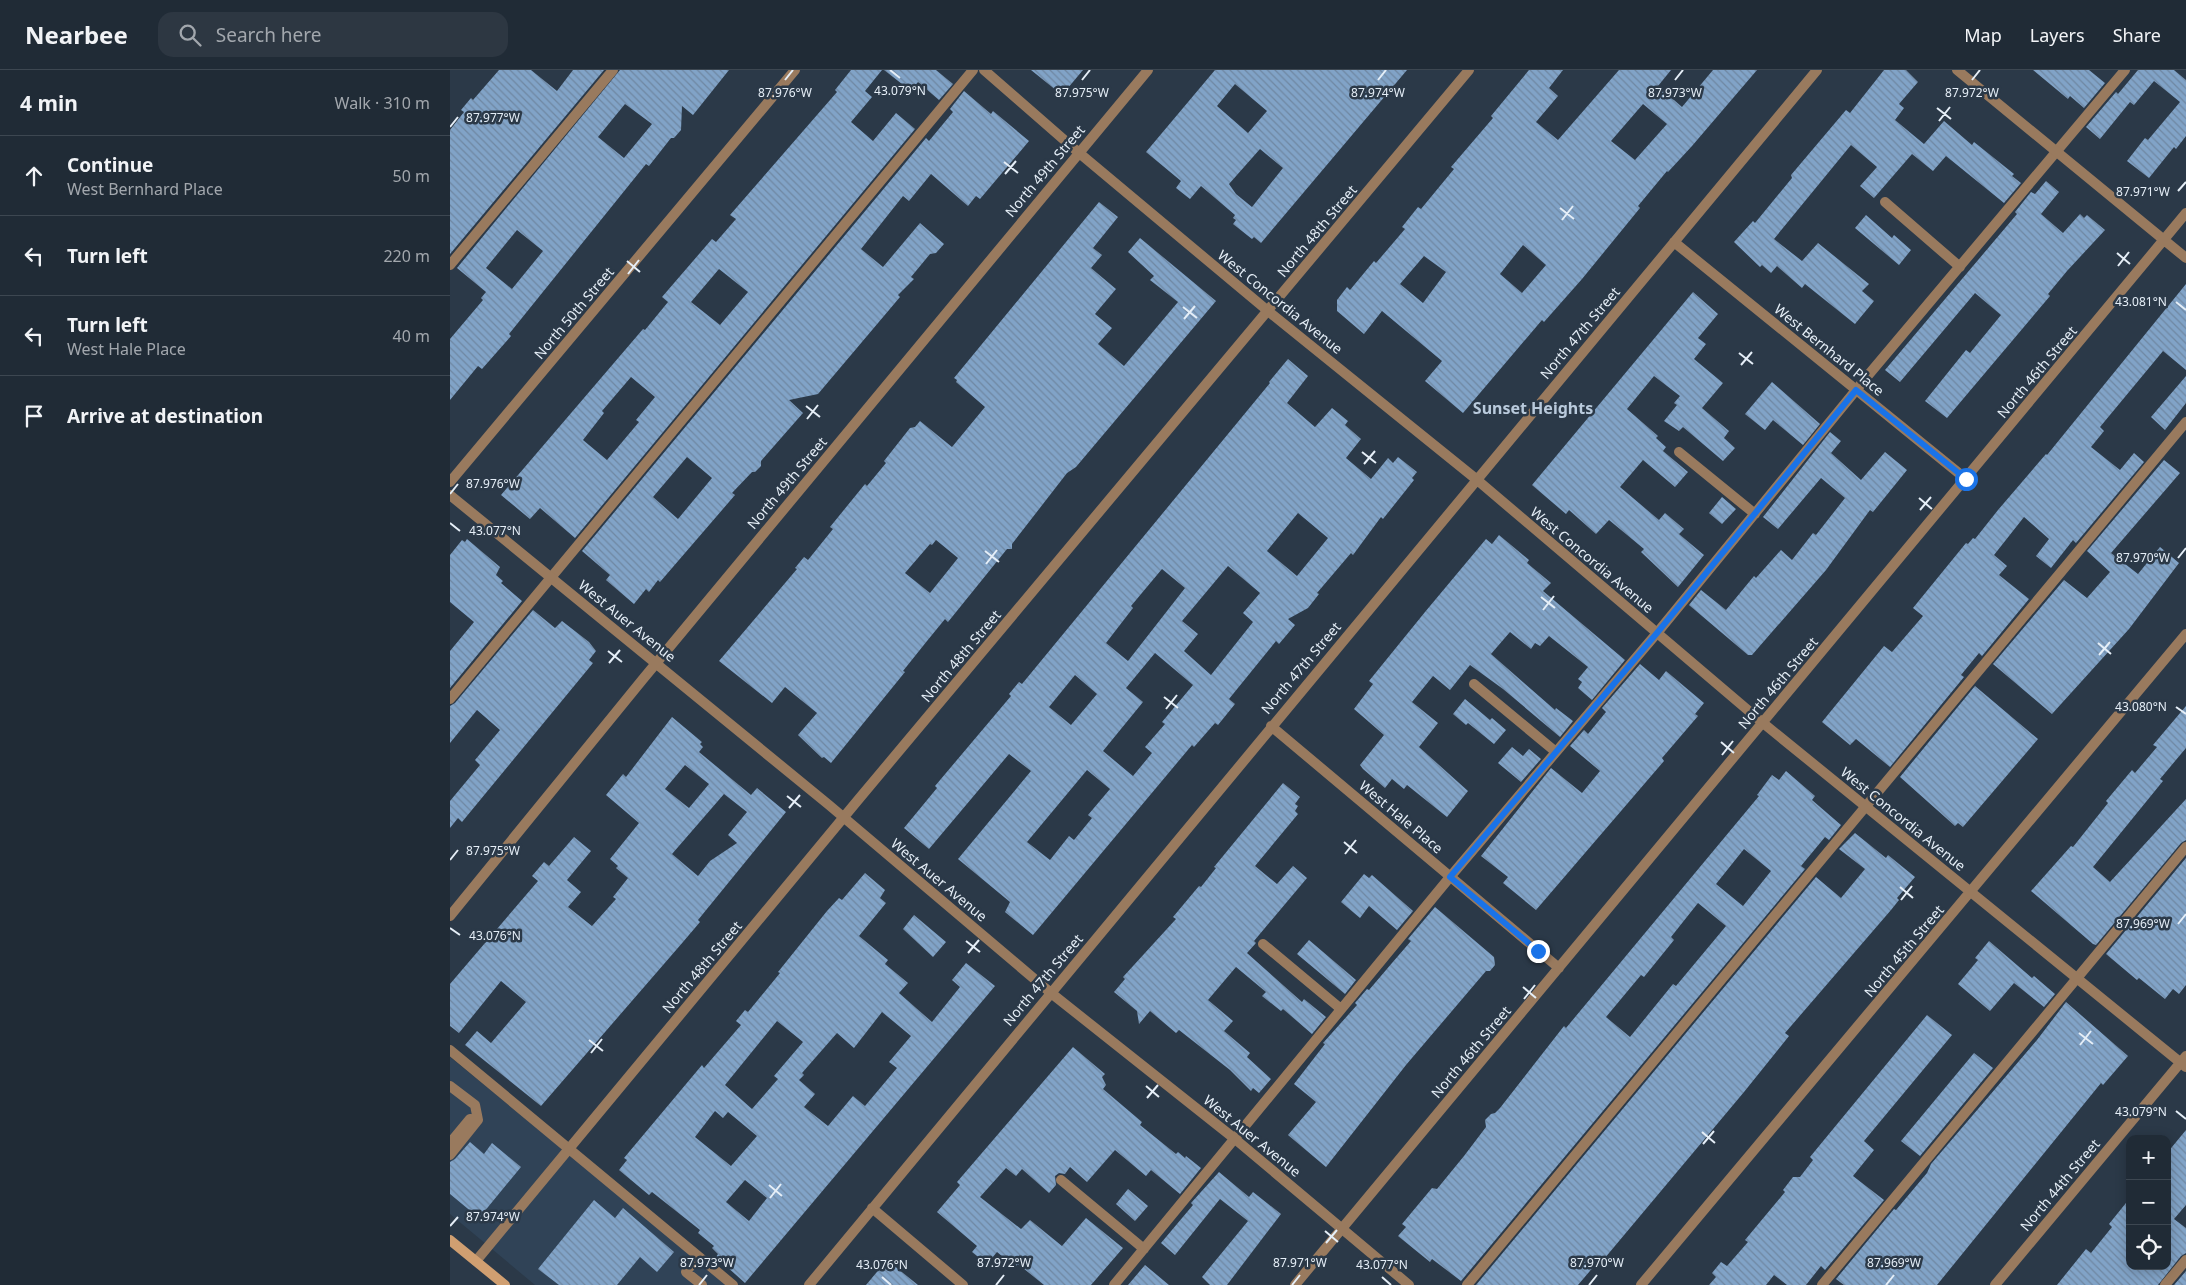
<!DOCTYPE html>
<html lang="en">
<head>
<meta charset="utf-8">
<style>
  body { margin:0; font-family:"Noto Sans",sans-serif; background:#2d3742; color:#f1f3f6 }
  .controls { position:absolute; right:15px; bottom:15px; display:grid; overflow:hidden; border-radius:10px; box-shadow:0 2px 12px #0003 }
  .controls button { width:45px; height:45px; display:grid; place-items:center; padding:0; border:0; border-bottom:1px solid #3d4751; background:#202b36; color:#f1f3f6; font:25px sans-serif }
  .stop { position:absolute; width:15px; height:15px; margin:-11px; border:4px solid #1a73e8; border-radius:50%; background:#fff }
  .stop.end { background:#1a73e8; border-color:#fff; box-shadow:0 1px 5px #0008 }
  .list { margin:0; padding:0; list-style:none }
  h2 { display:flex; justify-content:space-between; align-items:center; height:65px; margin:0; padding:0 20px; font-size:21px }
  h2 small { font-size:16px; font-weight:400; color:#a2a7ad }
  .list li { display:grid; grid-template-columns:32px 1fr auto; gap:15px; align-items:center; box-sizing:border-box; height:80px; padding:0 20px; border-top:1px solid #3d4751 }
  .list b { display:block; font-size:19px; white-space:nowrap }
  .list p { margin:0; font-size:16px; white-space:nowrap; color:#a2a7ad }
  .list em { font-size:16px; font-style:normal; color:#a2a7ad }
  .icon { flex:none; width:28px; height:28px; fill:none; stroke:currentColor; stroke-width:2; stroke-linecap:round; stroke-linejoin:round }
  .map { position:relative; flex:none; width:1736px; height:1215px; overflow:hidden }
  header { display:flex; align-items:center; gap:30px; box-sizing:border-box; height:70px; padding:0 25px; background:#202b36; border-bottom:1px solid #3d4751 }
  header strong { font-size:24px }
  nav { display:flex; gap:28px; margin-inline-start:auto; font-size:18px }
  .search { width:350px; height:45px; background:#2d3742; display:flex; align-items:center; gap:12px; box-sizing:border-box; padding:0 18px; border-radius:15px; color:#a2a7ad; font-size:19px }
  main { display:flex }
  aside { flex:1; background:#202b36 }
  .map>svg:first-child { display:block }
  .built { fill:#304357 }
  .building { fill:url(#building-back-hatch); fill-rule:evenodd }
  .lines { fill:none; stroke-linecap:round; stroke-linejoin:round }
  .service { stroke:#997a5e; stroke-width:10 }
  .minor { stroke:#997a5e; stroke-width:10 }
  .secondary { stroke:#d09f71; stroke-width:10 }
  .route { stroke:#1a73e8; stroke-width:6 }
  .ticks { fill:none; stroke:#e5eef7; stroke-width:2 }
  .labels { text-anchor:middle; stroke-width:5; stroke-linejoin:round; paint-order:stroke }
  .street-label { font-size:14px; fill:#e5eef7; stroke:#2b3948 }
  .quarter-label { font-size:16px; font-weight:bold; fill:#b9cadc; stroke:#2b3948 }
  .ticks-label { font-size:12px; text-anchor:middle; fill:#e5eef7; stroke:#2b3948; stroke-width:5; stroke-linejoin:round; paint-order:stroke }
</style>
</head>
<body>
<header>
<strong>Nearbee</strong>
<div class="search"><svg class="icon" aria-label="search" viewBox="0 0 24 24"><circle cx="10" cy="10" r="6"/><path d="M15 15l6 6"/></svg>Search here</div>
<nav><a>Map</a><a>Layers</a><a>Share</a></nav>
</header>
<main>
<aside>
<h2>4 min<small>Walk · 310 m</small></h2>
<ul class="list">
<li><svg class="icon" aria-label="ahead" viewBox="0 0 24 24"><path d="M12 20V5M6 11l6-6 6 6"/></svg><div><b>Continue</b><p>West Bernhard Place</p></div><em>50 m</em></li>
<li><svg class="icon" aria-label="left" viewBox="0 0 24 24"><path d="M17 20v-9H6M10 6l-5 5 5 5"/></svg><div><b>Turn left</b></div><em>220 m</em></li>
<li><svg class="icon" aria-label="left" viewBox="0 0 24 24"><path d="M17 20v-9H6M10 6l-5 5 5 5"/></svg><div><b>Turn left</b><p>West Hale Place</p></div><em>40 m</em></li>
<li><svg class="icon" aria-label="arrive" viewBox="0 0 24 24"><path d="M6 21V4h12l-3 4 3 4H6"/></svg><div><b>Arrive at destination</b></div></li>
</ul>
</aside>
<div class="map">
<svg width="1736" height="1215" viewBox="0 0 1736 1215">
  <defs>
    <pattern id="building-back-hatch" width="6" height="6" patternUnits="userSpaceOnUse" patternTransform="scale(1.25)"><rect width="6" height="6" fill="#81a3c7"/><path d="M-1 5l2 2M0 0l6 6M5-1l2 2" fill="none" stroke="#6f87a2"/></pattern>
  </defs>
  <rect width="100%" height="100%" fill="#2b3948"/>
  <path class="built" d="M0 987 279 1215H85L0 1144Z"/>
  <path class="building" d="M49 0H81L107 21 123 0H154L0 184V60L14 42 11 40 21 28 23 30Z
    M170 0H279L243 45 232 36 231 60 224 68H221L199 96 196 94 59 264 61 266 32 299 28 296 0 330V269L33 230 31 228 36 222 7 198ZM175 34 202 54 174 88 148 67ZM67 160 93 181 62 219 36 198Z
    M401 0H432L415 21 422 27 401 52 423 71 446 43 465 59 125 468 90 438 80 449 51 425 193 259 195 260 218 232 212 227 262 169 266 172 286 149 280 145 387 22 385 20ZM269 199 298 222 270 255 241 232ZM181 307 205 327 186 350 189 352 157 390 133 370 154 343 152 341Z
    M434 0H486L503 14 489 30 468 12 461 21Z
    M581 0H633L612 25Z
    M765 0H957L811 173 804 167 802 169 783 154 786 150 783 148 785 145 751 116 740 129 726 118 731 111 696 82ZM785 14 817 41 798 63 767 36ZM810 79 833 98 802 137 786 124 779 114Z
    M1079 0H1113L1099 18 1108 26 1086 52 1108 70 1169 0H1221L1208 16 1232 37 1263 0H1307L1242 76 1218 102 1217 101 1188 136 1190 138 1132 209 1094 252 1092 250 1013 343 975 311 992 291 932 241 914 264 887 241V230L897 217 900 220 924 191 926 193 955 159 952 157 968 137 971 139 1004 99 1001 97 1043 48 1041 46ZM1193 34 1217 54 1185 90 1161 71ZM1073 175 1096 195 1072 223 1050 204ZM974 186 996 202 973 233 950 214Z
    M1434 0H1456L1468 12 1449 34 1454 38 1445 50 1474 74 1494 51 1522 75 1524 72 1564 104 1562 106 1571 113 1554 133 1496 86 1483 101 1462 84 1424 128 1410 116 1427 97 1401 75 1324 169 1352 191 1368 173 1419 214 1412 221 1424 231 1405 254 1355 214 1352 218 1327 196 1321 203 1312 195 1310 197 1284 172 1303 151 1305 153 1342 108 1341 105 1396 40 1400 43Z
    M1583 0H1639L1655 13 1634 38 1620 26 1618 29Z
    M1688 0H1724L1736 10V66L1726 79 1724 77 1699 108 1677 91 1695 68 1698 70 1730 32 1704 11 1684 35 1680 32 1650 69 1636 57 1666 22 1668 24Z
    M514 21 541 44 543 41 579 71 530 129 526 126 518 136 481 104 459 131 453 126 411 179 433 197 470 153 494 174 486 183 480 184 461 207 464 209 448 225 450 227 368 324 339 330 353 343 311 391V396L305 402H302L282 423 285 425 210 512 208 510 199 522 196 519 184 534 156 510 160 505 132 481 476 68 479 71 503 42 500 39ZM237 387 262 408 228 449 203 427Z
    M1596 111 1609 122 1591 144 1613 163 1630 144 1634 148 1637 145 1655 160 1617 201 1598 224 1600 226 1497 348 1475 331 1516 280 1520 283 1551 245 1525 223 1450 312 1435 300 1567 144 1565 142 1581 122 1585 124Z
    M649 132 668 147 643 178 652 185 641 198 666 219 645 244 662 258 648 274 674 296 728 232 700 210 704 206 678 182 690 168 766 231 669 346 626 397 617 403 562 474V479H557L498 552 495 549 477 571 453 601 455 602 381 693 374 687 372 688 348 665 367 643 335 617 322 633 269 591 347 499 345 498 354 487 358 490 383 459 380 457 415 414 417 416 436 393 434 391 460 358 465 357 470 351 502 377 535 337 506 312 507 310 504 308ZM486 470 508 488 480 523 455 503 480 474 482 475Z
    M1416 145 1442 168 1444 165 1461 180 1449 195 1405 158Z
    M1736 214V300L1713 281 1650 357 1654 361 1641 377 1670 400 1684 383 1694 392 1626 473 1623 470 1601 498 1586 486 1599 469 1574 447 1544 485 1557 496 1549 505 1579 529 1532 586 1529 583 1511 605 1514 607 1440 697 1406 669 1400 675 1372 652 1434 576 1442 582 1473 546 1463 538 1516 473 1518 474 1523 468 1525 469 1548 440 1596 384 1597 385Z
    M1243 222 1268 244 1248 268 1256 274 1244 289 1273 313 1252 338 1279 361 1274 368 1285 378 1273 391 1233 357 1229 361 1214 351 1227 335 1224 333 1230 326 1204 306 1177 339 1208 366 1206 368 1216 377 1213 381 1238 402 1225 417 1193 390 1170 417 1209 450 1215 443 1234 459 1229 464 1254 485 1228 517 1191 482 1194 479 1159 450 1146 464 1119 440 1116 444 1082 415Z
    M838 289 858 306 837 333 865 357 882 338 898 351 895 355 911 369 896 388 921 409 938 388 943 393 948 387 967 402 962 408 964 410 933 449 931 447 903 485 901 483 867 523 869 524 858 538 838 549 845 555 829 574 826 571 779 629 785 634 768 655 765 653 744 677 742 675 583 865 555 842 560 832 508 789 581 701 559 684 479 779 454 758 487 718 485 716 561 626 559 624 569 612 572 614 820 313 819 312ZM848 443 878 468 847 506 817 481ZM778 496 810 523 793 543 803 552 761 605 734 581 748 564 732 551ZM712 499 735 518 678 591 656 573 683 538 681 536ZM705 583 743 615 712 652 715 654 695 677 702 683 683 706 653 681 693 632 676 618ZM625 605 647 624 621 655 599 637ZM637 700 660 719 638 745 642 748 624 770 619 766 600 790 577 772Z
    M1736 306V333L1715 360 1701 347Z
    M1322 312 1370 354 1353 375 1323 350 1315 360 1295 344Z
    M1380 362 1391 371 1381 383 1411 410 1435 382 1457 400 1423 442 1420 440 1376 500 1302 585H1298L1239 535 1251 520 1276 540 1304 506 1306 508 1331 480 1342 490 1363 463 1366 465 1395 428 1371 408 1328 459 1313 447Z
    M1714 390 1730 403 1661 483 1688 504 1710 477 1729 493 1679 559 1602 644 1543 594 1614 510 1637 528 1660 502 1637 481Z
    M1272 427 1286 439 1272 454 1259 443Z
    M1049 465 1079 490 1077 493 1101 513 1093 521 1175 590 1142 630 1128 618 1132 612 1128 609 1138 597 1099 566 1090 576 1085 573 1081 579 1060 562 1041 584 1105 640 1106 638 1123 651 1110 667 1053 619 1020 595 1000 620 983 606 962 632 988 653 969 677 1018 721 997 747 957 715 954 719 942 709 935 718 913 699 910 695 934 665 904 639 923 614 919 611 975 542 1036 469 1042 474Z
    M17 469 50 497 46 505 53 511 51 513 72 531 0 618V581L24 552 0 532V485L12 470 15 472Z
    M83 540 105 558 112 551 139 572 146 581 139 590 143 593 12 752 8 748 0 758V731L30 695 25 690 50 660 27 640 0 673V636L5 633Z
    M1190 594 1209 610 1216 601 1254 633 1245 644 1248 646 1212 688 1214 691 1086 840 1053 813 1058 807 1031 786 1101 698 1132 723 1150 701 1120 676 1134 660 1138 664 1156 642 1152 638Z
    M1525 616 1588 669 1513 757 1508 753 1505 756 1450 707Z
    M1015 629 1040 650 1042 648 1056 660 1044 674 1018 653 1016 655 1003 644Z
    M1736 636V678L1710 709 1713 711 1643 797 1660 812 1736 729V770L1731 773 1646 875 1643 874 1581 821 1621 776 1623 777 1658 733 1656 731 1682 700 1685 703 1707 677 1703 675Z
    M222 647 252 672 250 674 253 677 249 682 301 725 307 718 336 742 248 850 250 852 233 872 91 1036 15 975 27 961 41 973 76 932 51 911 9 963 0 956V914L88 811 82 806 94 792 99 796 124 767 141 781 117 810 131 822 118 837 142 856 166 829 163 827 178 808 166 798 168 796 160 789 189 753 156 725 173 704 176 707ZM235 695 259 714 239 738 215 719ZM274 724 297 742 278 765 287 773 260 791 248 806 222 784Z
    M1062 677 1073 686 1079 679 1091 689 1071 712 1048 693Z
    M1336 701 1365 726 1362 730 1391 755 1379 770 1375 767 1351 796 1355 799 1011 1211 982 1189 980 1192 948 1166 956 1157 952 1154 982 1118 987 1119 1014 1086 1036 1057 1035 1050 1041 1044 1045 1043 1050 1038 1114 956 1116 958 1309 726 1307 725 1322 705 1329 710ZM1294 779 1321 801 1293 836 1266 814ZM1248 833 1276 856 1226 916 1223 914 1180 967 1156 947 1191 905 1194 907 1224 870 1221 867Z
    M833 713 850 727 845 734 848 736 845 741 848 744 805 796 827 814 843 796 857 808 804 871 806 873 797 883 852 932 854 929 876 947 862 964 833 939 831 941 812 926 816 922 786 897 758 930 783 951 774 961 800 983 797 987 821 1009 809 1023 803 1018 801 1021 780 1000 729 960 726 963 700 941 689 954 687 941 664 922 675 909 673 907 726 849 723 847 749 816 751 817 766 798 764 797Z
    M1405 763 1436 788 1438 785 1465 807 1447 828 1449 830 1441 840 1335 963 1339 966 1294 1022 1154 1189 1151 1188 1128 1215H1026L1366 807 1391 828 1415 799 1389 779Z
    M1736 788V915L1729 924 1723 919 1715 929 1689 908 1687 910 1656 884Z
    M415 803 435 820 430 828 436 833 409 866 438 890 435 894 458 913 449 923 482 952 510 917 502 910 516 893 545 916 295 1213 266 1187 268 1184 262 1178 264 1176 248 1163 250 1160 202 1122 199 1125 169 1100 177 1090 174 1088 252 995 254 998 291 955 286 951 295 940 298 942 330 903 328 902 377 841 389 828 392 830ZM432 942 461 966 439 992 447 998 415 1036 403 1026 378 1056 354 1037 365 1024 349 1010 354 1005 352 1003 387 963 404 978ZM327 951 353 972 324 1006 328 1009 302 1039 275 1015ZM265 1041 273 1048 278 1042 307 1066 281 1096 245 1067ZM295 1110 317 1128 299 1151 276 1132Z
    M914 804 919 808 922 805 963 841 947 860 919 836 910 848 891 832Z
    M985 837 1044 887 1045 895 1040 901H1036L956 995 876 1097 838 1065 866 1032 844 1014 875 974 873 973 907 935 905 933 917 919 919 920 942 893 961 871 958 869Z
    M464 845 496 872 483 887 453 859Z
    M859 870 906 910 895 924 847 884Z
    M1539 871 1582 908 1584 906 1605 924 1594 937 1564 913 1540 941 1508 914 1528 890 1525 888Z
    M1616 932 1678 986 1653 1015 1651 1013 1487 1215H1394L1386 1209 1444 1139 1446 1140 1477 1103 1481 1094 1587 970Z
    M1477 945 1502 965 1414 1071 1424 1080 1403 1106 1434 1130 1375 1200 1371 1196 1356 1215H1337L1324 1205 1316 1215H1259L1266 1207 1262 1203 1271 1192 1277 1196 1298 1172 1295 1170 1335 1122 1333 1120 1343 1107H1350L1363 1090 1360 1087Z
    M623 977 655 1004 652 1007 656 1015 653 1019 692 1052 690 1055 726 1084 728 1082 735 1088 736 1086 751 1098 730 1124 701 1100 696 1106 665 1080 637 1112 620 1097 615 1104 609 1103 605 1106 606 1115 599 1123 572 1099 566 1106 556 1098 530 1127 571 1159 580 1150 612 1176 636 1148 673 1178 641 1215H594L568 1194 565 1197 547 1182 537 1194 522 1182 527 1176 487 1142 510 1115 507 1112Z
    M1524 983 1543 998 1470 1086 1451 1071Z
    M1736 1060V1135L1724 1149 1736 1158V1183L1731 1186 1708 1215H1607L1636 1179 1641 1183 1662 1157 1659 1154 1680 1128V1196H1717V1083Z
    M20 1072 34 1084 42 1073 71 1097 29 1148 0 1124V1092L5 1089Z
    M769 1102 799 1127 803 1122 831 1144 777 1215H760L752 1207 798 1151 770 1129 725 1185 711 1173 743 1135 741 1133Z
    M678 1119 698 1136 685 1151 666 1134Z
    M144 1130 165 1148 173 1138 224 1182 207 1202 190 1187 167 1215H109L88 1199Z
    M437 1190 468 1215H416Z
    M695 1195 719 1215H678Z
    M1736 1201V1215H1724Z"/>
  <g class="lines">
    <path class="service" d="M1435 132 1510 197
      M0 195 163 0
      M1229 382 1305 444
      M1024 614 1106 682
      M0 629 523 0
      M813 874 891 939
      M0 980 283 1215
      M0 1016 25 1035 28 1050 0 1085
      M0 1073 20 1049 28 1050
      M611 1110 694 1179
      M248 1186 236 1202 252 1215
      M664 1215 1000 807 1207 563 1420 303 1675 0
      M1017 1215 1736 352
      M1372 1215 1736 777
      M1715 1215 1736 1190"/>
    <path class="minor" d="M534 0 628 82 818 241 1026 409 1313 653 1736 997
      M1507 0 1736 188
      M1224 172 1516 409
      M0 412 345 0
      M0 425 379 735 601 923 785 1069 959 1215
      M821 656 1109 898
      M0 846 193 609 698 0
      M422 1138 513 1215
      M26 1191 408 730 1019 0
      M359 1215 1367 0
      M845 1215 1736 143
      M1191 1215 1736 564
      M1545 1215 1736 986"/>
    <path class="secondary" d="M0 1170 55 1215"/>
  </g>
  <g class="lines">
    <path class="route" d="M1088 881 1000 807 1207 563 1406 320 1516 409"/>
  </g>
  <path class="ticks" d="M440 0 450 8M335 10 343 0M632 10 640 0M928 10 936 0M1225 10 1233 0M1522 10 1530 0M1487 38 1501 49M1489 51 1500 37M0 57 8 47M554 92 568 103M555 104 566 91M1728 121 1736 112M1110 138 1124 149M1112 150 1123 136M1667 183 1680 194M177 191 190 202M1668 196 1679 182M178 204 189 190M1726 232 1736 240M733 237 747 248M734 249 745 236M1289 283 1303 294M1291 295 1302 282M356 336 370 347M357 349 368 335M912 382 926 393M914 394 925 381M0 424 8 414M1469 428 1482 439M1470 440 1481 427M0 453 10 461M535 481 549 492M1728 488 1736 478M536 494 547 480M1091 527 1105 538M1093 540 1104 526M1648 573 1661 584M158 581 172 592M1649 585 1660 572M159 593 170 580M714 627 728 638M1726 637 1736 644M716 639 727 625M1271 672 1284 683M1272 685 1283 671M337 726 351 737M339 738 350 725M894 772 907 783M895 784 906 770M0 790 8 780M1450 817 1463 828M1451 830 1462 816M1728 854 1736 844M0 858 10 865M516 871 530 882M518 883 529 870M1073 917 1086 928M1074 929 1085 915M1629 963 1643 974M139 970 153 981M1630 975 1641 961M141 983 152 969M696 1016 709 1027M697 1028 708 1015M1726 1041 1736 1049M1252 1062 1265 1073M1253 1074 1264 1061M319 1115 332 1126M320 1128 331 1114M0 1156 8 1147M875 1161 888 1172M876 1173 887 1160M432 1207 441 1215M932 1207 941 1215M249 1215 257 1205M546 1215 554 1205M842 1215 850 1205M1139 1215 1147 1205M1436 1215 1444 1205"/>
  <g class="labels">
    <g class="street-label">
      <text transform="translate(595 101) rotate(-50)" y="5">North 49th Street</text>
      <text transform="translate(867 161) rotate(-50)" y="5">North 48th Street</text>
      <text transform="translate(830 232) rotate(39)" y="5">West Concordia Avenue</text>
      <text transform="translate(124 243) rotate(-50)" y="5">North 50th Street</text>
      <text transform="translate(1130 263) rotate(-50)" y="5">North 47th Street</text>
      <text transform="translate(1379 280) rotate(39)" y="5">West Bernhard Place</text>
      <text transform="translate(1587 302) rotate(-50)" y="5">North 46th Street</text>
      <text transform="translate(337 413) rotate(-50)" y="5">North 49th Street</text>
      <text transform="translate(1142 490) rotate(40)" y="5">West Concordia Avenue</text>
      <text transform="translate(177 551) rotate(39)" y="5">West Auer Avenue</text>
      <text transform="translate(511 586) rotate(-50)" y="5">North 48th Street</text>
      <text transform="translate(851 598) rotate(-50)" y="5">North 47th Street</text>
      <text transform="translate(1328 613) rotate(-50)" y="5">North 46th Street</text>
      <text transform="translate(951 747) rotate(40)" y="5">West Hale Place</text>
      <text transform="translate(1453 749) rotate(39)" y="5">West Concordia Avenue</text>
      <text transform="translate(489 810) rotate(40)" y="5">West Auer Avenue</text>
      <text transform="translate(1454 881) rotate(-50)" y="5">North 45th Street</text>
      <text transform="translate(252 897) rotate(-50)" y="5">North 48th Street</text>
      <text transform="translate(593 910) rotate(-50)" y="5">North 47th Street</text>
      <text transform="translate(1021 982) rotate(-50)" y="5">North 46th Street</text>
      <text transform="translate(802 1066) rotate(39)" y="5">West Auer Avenue</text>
      <text transform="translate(1610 1115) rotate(-50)" y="5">North 44th Street</text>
    </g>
    <g class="quarter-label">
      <text x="1083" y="344">Sunset Heights</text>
    </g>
  </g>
  <g class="ticks-label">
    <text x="450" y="25">43.079°N</text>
    <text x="335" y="27">87.976°W</text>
    <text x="632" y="27">87.975°W</text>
    <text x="928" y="27">87.974°W</text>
    <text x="1225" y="27">87.973°W</text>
    <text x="1522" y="27">87.972°W</text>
    <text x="43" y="52">87.977°W</text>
    <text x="1693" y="126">87.971°W</text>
    <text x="1691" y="236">43.081°N</text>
    <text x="43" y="418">87.976°W</text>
    <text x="45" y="465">43.077°N</text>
    <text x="1693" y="492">87.970°W</text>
    <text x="1691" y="641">43.080°N</text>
    <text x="43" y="785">87.975°W</text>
    <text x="1693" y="858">87.969°W</text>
    <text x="45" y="870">43.076°N</text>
    <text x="1691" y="1046">43.079°N</text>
    <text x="43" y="1151">87.974°W</text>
    <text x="257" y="1197">87.973°W</text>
    <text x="554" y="1197">87.972°W</text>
    <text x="850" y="1197">87.971°W</text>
    <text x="1147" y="1197">87.970°W</text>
    <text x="1444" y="1197">87.969°W</text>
    <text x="432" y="1199">43.076°N</text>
    <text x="932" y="1199">43.077°N</text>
  </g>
</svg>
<div class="controls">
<button>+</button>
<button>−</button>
<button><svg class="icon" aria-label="locate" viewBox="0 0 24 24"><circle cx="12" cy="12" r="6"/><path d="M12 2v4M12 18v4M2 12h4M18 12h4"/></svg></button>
</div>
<div class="stop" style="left:1516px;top:409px"></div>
<div class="stop end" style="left:1088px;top:881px"></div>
</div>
</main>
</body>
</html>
